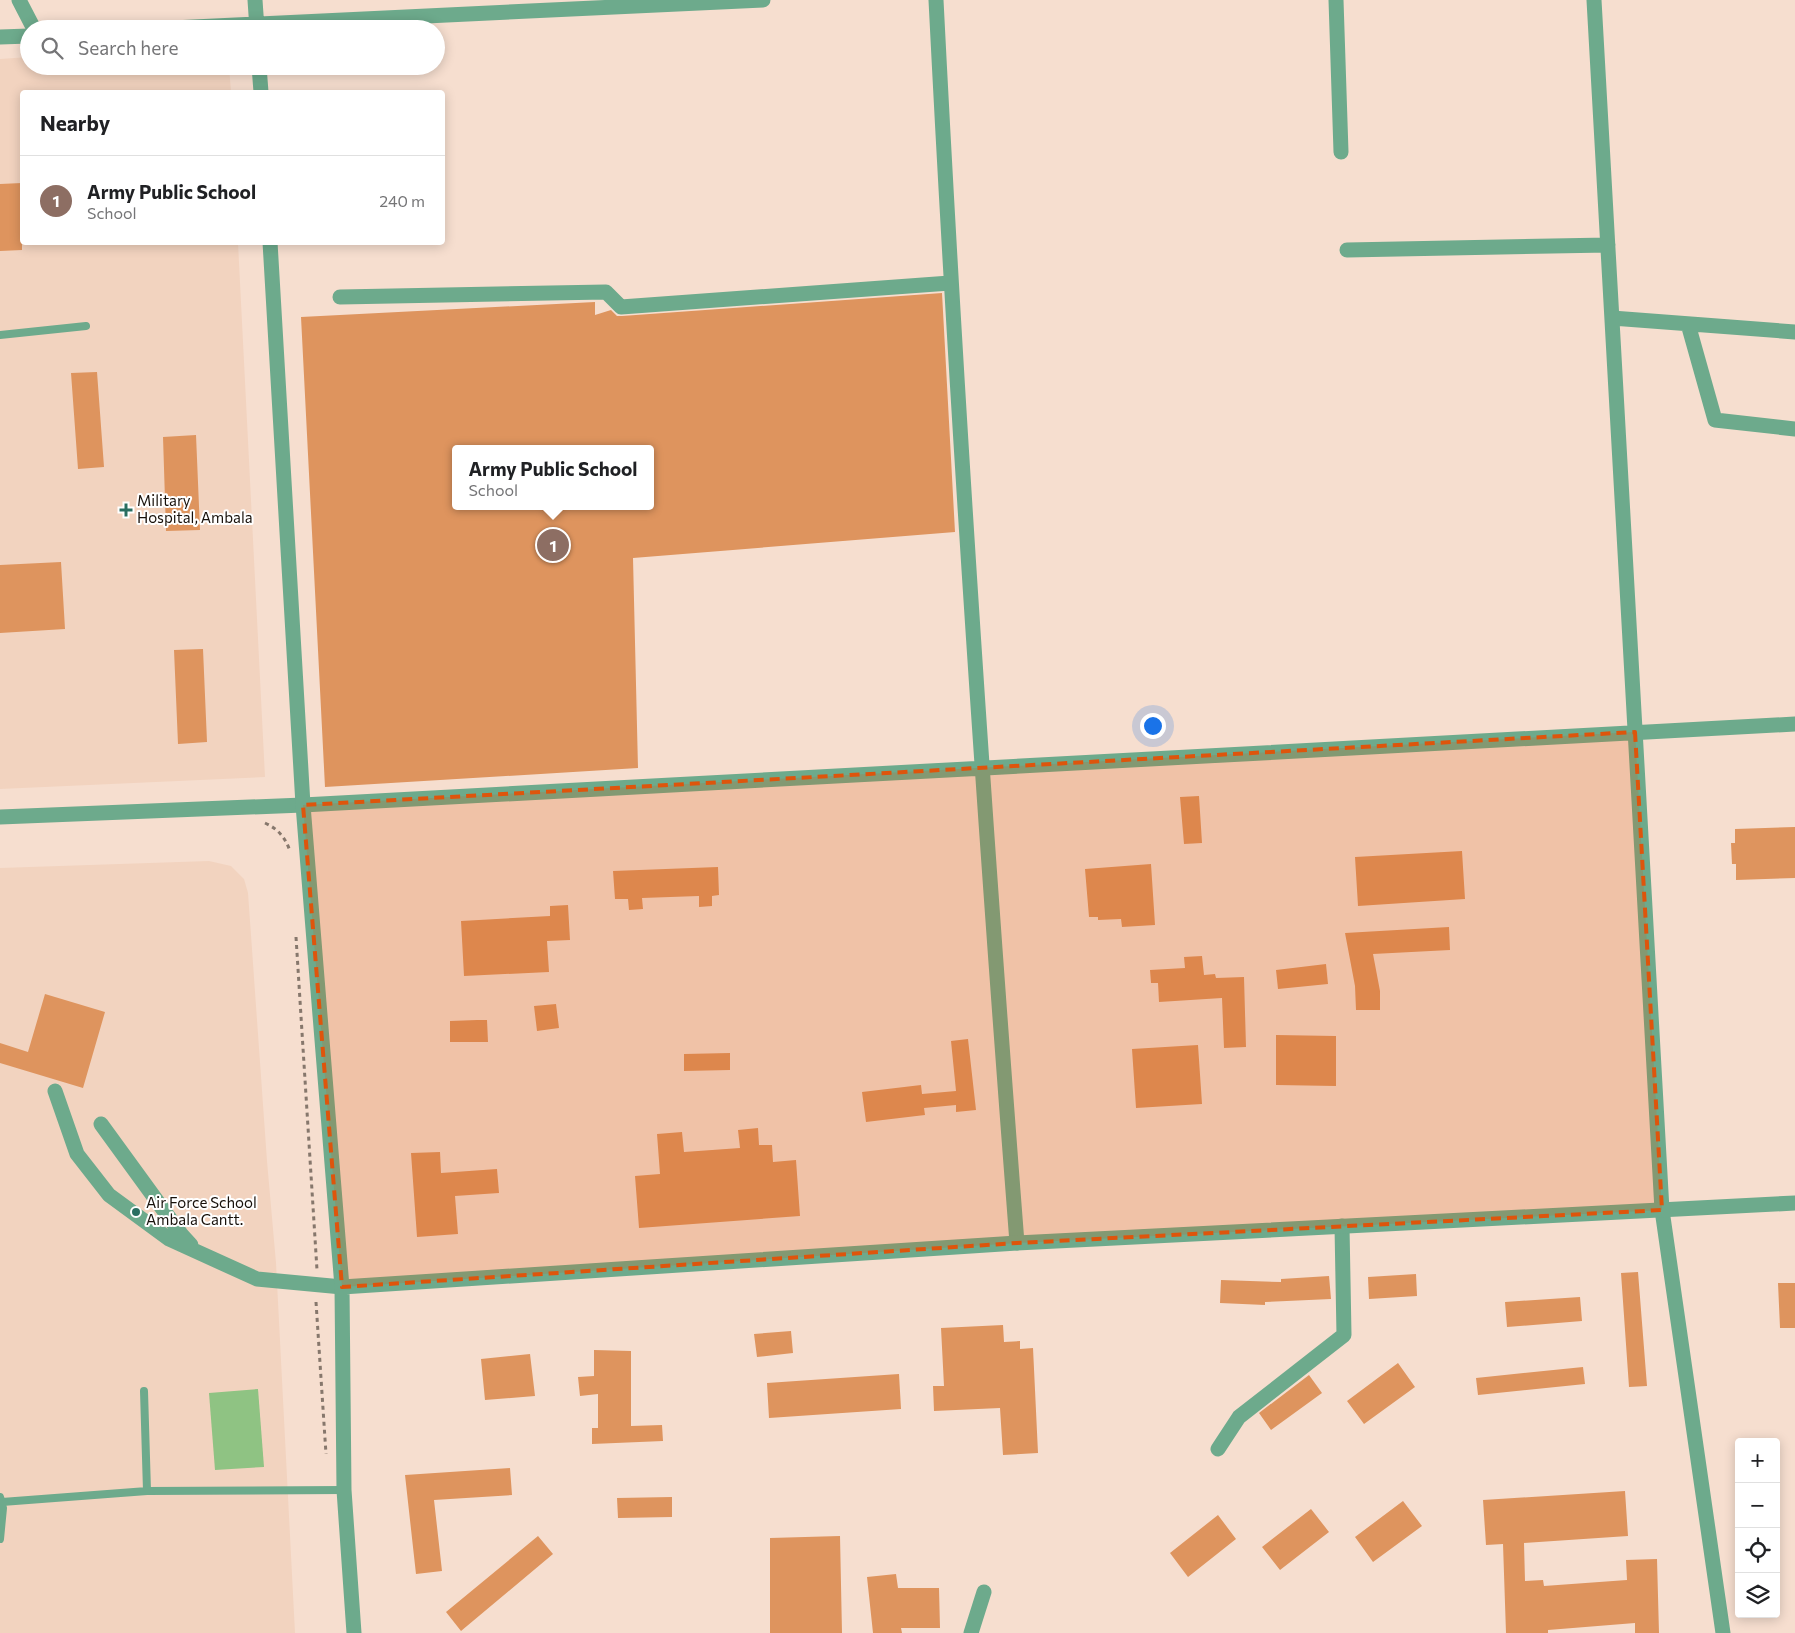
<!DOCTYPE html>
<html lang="en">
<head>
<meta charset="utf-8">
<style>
  body { margin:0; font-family:Commissioner,sans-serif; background:#f6f6f6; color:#202124 }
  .controls { position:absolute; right:15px; bottom:15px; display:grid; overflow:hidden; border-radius:5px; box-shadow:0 2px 12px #0003 }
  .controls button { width:45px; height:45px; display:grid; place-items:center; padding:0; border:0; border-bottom:1px solid #e0e0e0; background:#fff; color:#202124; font:25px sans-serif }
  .you { position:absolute; left:1152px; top:725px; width:18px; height:18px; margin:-12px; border:4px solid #fff; border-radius:50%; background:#1a73e8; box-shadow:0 0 0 8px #1a73e833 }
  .badge { display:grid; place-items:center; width:32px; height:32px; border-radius:50%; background:#ea580c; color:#fff; font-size:16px; font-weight:700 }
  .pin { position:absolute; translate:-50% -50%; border:2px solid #fff; box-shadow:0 1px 5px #0006 }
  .popup { position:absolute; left:452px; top:445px; width:202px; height:65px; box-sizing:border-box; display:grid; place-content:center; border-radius:5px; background:#fff; filter:drop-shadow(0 1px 4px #0005); font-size:16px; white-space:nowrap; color:#757577 }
  .popup b { font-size:19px; color:#202124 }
  .popup::after { content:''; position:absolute; left:50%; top:100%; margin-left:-10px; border:10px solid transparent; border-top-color:#fff }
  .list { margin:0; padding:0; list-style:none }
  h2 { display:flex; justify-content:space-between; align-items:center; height:65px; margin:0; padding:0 20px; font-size:21px }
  h2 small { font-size:16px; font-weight:400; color:#757577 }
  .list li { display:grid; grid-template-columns:32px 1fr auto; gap:15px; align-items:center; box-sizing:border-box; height:90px; padding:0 20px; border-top:1px solid #e0e0e0 }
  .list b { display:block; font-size:19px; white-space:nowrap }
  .list p { margin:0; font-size:16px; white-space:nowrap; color:#757577 }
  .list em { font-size:16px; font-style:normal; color:#757577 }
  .icon { flex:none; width:28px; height:28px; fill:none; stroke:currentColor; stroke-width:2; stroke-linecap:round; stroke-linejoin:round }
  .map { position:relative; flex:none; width:1795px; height:1633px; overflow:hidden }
  .search { position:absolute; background:#fff; box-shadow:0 2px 12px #0003; left:20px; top:20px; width:425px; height:55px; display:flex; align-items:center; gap:12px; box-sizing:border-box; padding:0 18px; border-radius:28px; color:#757577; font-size:19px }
  .panel { position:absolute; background:#fff; box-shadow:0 2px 12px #0003; left:20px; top:90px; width:425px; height:155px; border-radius:5px }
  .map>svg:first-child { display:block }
  .built { fill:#f2d3bf }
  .green { fill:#8fc383 }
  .building { fill:#de945e; fill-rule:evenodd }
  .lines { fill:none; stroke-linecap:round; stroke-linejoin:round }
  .path { stroke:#86776c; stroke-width:3; stroke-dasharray:4 4; stroke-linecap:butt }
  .service { stroke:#6daa8c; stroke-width:8 }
  .minor { stroke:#6daa8c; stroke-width:15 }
  .tertiary { stroke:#6daa8c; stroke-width:15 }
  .marked { fill:#de550c; fill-opacity:0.2; stroke:#de550c; stroke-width:4; stroke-dasharray:10 6; stroke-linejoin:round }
  .poi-dot { fill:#2a6e61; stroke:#fff; stroke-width:2 }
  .labels { text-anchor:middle; stroke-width:4; stroke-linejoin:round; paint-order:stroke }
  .poi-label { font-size:15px; fill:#17100a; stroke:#fff; text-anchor:start }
</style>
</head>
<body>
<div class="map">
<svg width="1795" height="1633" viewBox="0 0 1795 1633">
  <rect width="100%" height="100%" fill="#f6decf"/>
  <path class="built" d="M29 57V66H229L231 92H22V242L238 243 265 777 0 789V59Z
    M209 861 231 866 244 879 248 893 267 1161 276 1263 295 1633H0V868Z"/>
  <path class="green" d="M258 1389 264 1467 215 1470 209 1393Z"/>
  <path class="building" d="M22 183V250L0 251V184Z
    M942 293 955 532 633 558 638 768 325 787 301 317 595 302V315L611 310 617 316H622ZM456 449H650V506H456Z
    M97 372 104 467 78 469 71 373Z
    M196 435 200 530 166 531 163 437Z
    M61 562 65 629 0 633V565Z
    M203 649 207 742 178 744 174 650Z
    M1199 796 1202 843 1184 844 1180 797Z
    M1795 827V878L1736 880V864H1732L1731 843H1735V829Z
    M1462 851 1465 899 1358 906 1355 857Z
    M1151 864 1155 925 1122 927 1121 919 1098 920V917H1089L1085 869Z
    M718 867 719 895 712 896V906L699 907V896L642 898 643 909 629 910 628 899H615L613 871Z
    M568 905 570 940 547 941 549 972 464 976 461 921 550 916V906Z
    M1449 927 1450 950 1373 954 1380 991V1010H1356L1355 986 1345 933Z
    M1202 956 1204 975 1215 974 1216 978 1244 977 1246 1047 1224 1048 1222 998 1159 1002 1158 983H1151L1150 970 1185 968 1184 957Z
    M1326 964 1328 984 1278 989 1276 970Z
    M45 994 105 1012 83 1088 0 1063V1043L28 1052Z
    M556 1004 559 1028 537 1031 534 1006Z
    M477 1020H487L488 1042H450V1021Z
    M1276 1035 1336 1036V1086L1276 1085Z
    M968 1039 976 1110 956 1112V1105L924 1108 925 1115 866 1122 862 1092 921 1085 922 1094 956 1091 951 1041Z
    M1198 1045 1202 1104 1136 1108 1132 1049Z
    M730 1053V1070L684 1071V1054Z
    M758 1128 759 1145H772L773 1162 796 1160 800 1216 639 1228 635 1176 660 1174 657 1134 682 1132 684 1152 740 1148 738 1130Z
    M440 1152 441 1173 497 1169 499 1193 455 1196 458 1234 417 1237 411 1153Z
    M1638 1272 1647 1386 1629 1387 1621 1273Z
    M1416 1274 1417 1296 1369 1299 1368 1277Z
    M1329 1276 1331 1299 1265 1302V1305L1220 1303 1221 1280 1281 1282V1279Z
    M1778 1283H1795V1328H1780Z
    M1580 1297 1582 1321 1507 1327 1505 1302Z
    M1003 1325 1004 1342 1020 1341V1349L1033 1348 1038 1453 1003 1455 1000 1408 934 1411 933 1386H944L941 1328Z
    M791 1331 793 1353 757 1357 754 1334Z
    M594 1350 631 1351V1426L662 1425 663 1441 592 1444V1428H598V1394L580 1396 578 1377 594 1376Z
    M530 1354 535 1396 485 1400 481 1359Z
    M1398 1363 1415 1387 1364 1424 1347 1401Z
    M1583 1367 1585 1384 1478 1395 1476 1378Z
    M899 1374 901 1409 769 1418 767 1383Z
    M1309 1375 1322 1393 1271 1430 1259 1413Z
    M510 1468 512 1495 434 1500 442 1571 416 1574 405 1475Z
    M1625 1491 1628 1536 1524 1543 1525 1581 1543 1580 1544 1586 1627 1580 1626 1560 1657 1559 1659 1633H1635V1623L1548 1630V1633H1506L1503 1544 1486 1545 1483 1500Z
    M672 1497V1517L618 1518 617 1498Z
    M1403 1501 1422 1526 1373 1562 1355 1537Z
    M1311 1509 1329 1532 1280 1570 1262 1547Z
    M1218 1515 1236 1539 1188 1577 1170 1553Z
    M538 1536 553 1554 461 1631 446 1612Z
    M840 1536 842 1633H770V1538Z
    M896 1574 898 1588H939L940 1628H901L902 1633H873L867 1577Z"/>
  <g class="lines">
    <path class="path" d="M265 823C278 829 285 837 290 851
      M296 937 317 1270
      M316 1302 326 1454"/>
    <path class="service" d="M0 335 86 326
      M144 1391 147 1491 344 1490
      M0 1497 3 1508 0 1539
      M2 1502 147 1491"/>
    <path class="minor" d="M19 0 34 29
      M936 0C957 415 985 829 1017 1243
      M1336 0 1341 152
      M1594 0 1662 1210 1723 1633
      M1347 250 1608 245
      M340 297 606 292 621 307 950 283
      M1612 318 1795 332
      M1688 324 1715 420 1795 429
      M0 817 303 805 1795 724
      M55 1091 77 1154 109 1195 169 1239 257 1279 342 1287
      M101 1124 181 1234 191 1245
      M1218 1449 1239 1417 1344 1335 1342 1226
      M971 1633 984 1592"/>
    <path class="tertiary" d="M255 0 257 29
      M152 29 763 0
      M0 37 29 36
      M259 66 261 92
      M270 242 303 805 342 1287 344 1490 354 1633
      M342 1287 1017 1243 1795 1203"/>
  </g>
  <path class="marked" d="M1635 732 1662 1210 1017 1243 342 1287 303 805Z"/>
  <g class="poi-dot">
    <path d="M123.5 502.5h5v5h5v5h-5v5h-5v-5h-5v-5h5z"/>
    <circle cx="136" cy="1212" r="5"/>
  </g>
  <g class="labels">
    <g class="poi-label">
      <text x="137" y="506">Military<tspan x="137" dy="17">Hospital, Ambala</tspan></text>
      <text x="146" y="1208">Air Force School<tspan x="146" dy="17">Ambala Cantt.</tspan></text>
    </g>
  </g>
</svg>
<div class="controls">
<button>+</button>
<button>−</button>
<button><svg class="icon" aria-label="locate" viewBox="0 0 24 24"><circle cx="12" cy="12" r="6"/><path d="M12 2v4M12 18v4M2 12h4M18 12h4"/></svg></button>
<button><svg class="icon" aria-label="layers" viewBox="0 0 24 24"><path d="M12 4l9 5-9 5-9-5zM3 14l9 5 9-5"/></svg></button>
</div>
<div class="you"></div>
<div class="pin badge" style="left:553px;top:545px;background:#8d6e63">1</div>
<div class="popup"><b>Army Public School</b>School</div>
<div class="search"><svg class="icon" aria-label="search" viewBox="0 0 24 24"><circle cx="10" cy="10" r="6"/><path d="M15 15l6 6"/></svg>Search here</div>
<section class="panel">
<h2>Nearby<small></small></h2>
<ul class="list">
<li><span class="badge" style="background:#8d6e63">1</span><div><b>Army Public School</b><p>School</p></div><em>240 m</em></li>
</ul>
</section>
</div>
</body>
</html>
